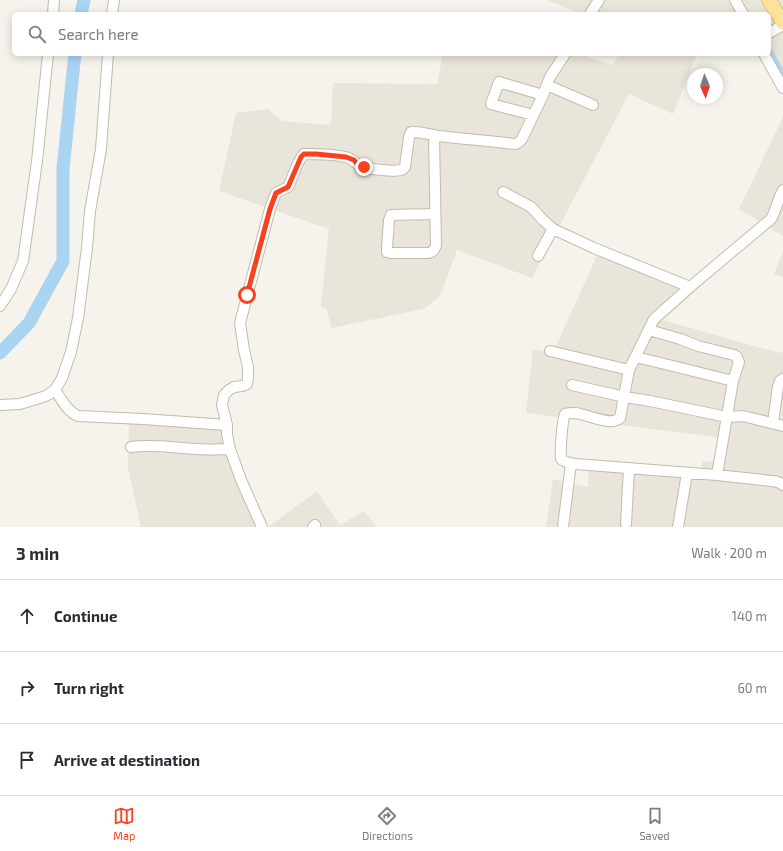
<!DOCTYPE html>
<html lang="en">
<head>
<meta charset="utf-8">
<style>
  body { margin:0; font-family:"Exo 2",sans-serif; background:#f7f7f7; color:#2b2b33 }
  .compass { position:absolute; left:687px; top:68px; width:36px; height:36px; border-radius:50%; background:#fff; box-shadow:0 2px 10px #0003; rotate:177deg }
  .stop { position:absolute; width:12px; height:12px; margin:-9px; border:3px solid #fc3f1d; border-radius:50%; background:#fff }
  .stop.end { background:#fc3f1d; border-color:#fff; box-shadow:0 1px 4px #0008 }
  .list { margin:0; padding:0; list-style:none }
  h2 { display:flex; justify-content:space-between; align-items:center; height:52px; margin:0; padding:0 16px; font-size:17px }
  h2 small { font-size:13px; font-weight:400; color:#7c7c81 }
  .list li { display:grid; grid-template-columns:26px 1fr auto; gap:12px; align-items:center; box-sizing:border-box; height:72px; padding:0 16px; border-top:1px solid #e1e1e2 }
  .list b { display:block; font-size:15px; white-space:nowrap }
  .list em { font-size:13px; font-style:normal; color:#7c7c81 }
  .icon { flex:none; width:22px; height:22px; fill:none; stroke:currentColor; stroke-width:2; stroke-linecap:round; stroke-linejoin:round }
  .map { position:relative; flex:none; width:783px; height:527px; overflow:hidden }
  .search { position:absolute; background:#fff; box-shadow:0 2px 10px #0003; left:12px; right:12px; top:12px; height:44px; display:flex; align-items:center; gap:10px; box-sizing:border-box; padding:0 14px; border-radius:6px; color:#7c7c81; font-size:15px }
  .sheet { height:268px; background:#fff }
  nav { display:flex; justify-content:space-around; align-items:center; box-sizing:border-box; height:56px; border-top:1px solid #e1e1e2; background:#fff; font-size:11px; color:#7c7c81 }
  nav a { display:grid; justify-items:center; gap:2px }
  nav .on { color:#fc3f1d }
  .map>svg:first-child { display:block }
  .residential { fill:#eae5da }
  .lines { fill:none; stroke-linecap:round; stroke-linejoin:round }
  .canal { stroke:#a9d4f2; stroke-width:8 }
  .river { stroke:#a9d4f2; stroke-width:13 }
  .minor-casing { stroke:#c2bbae; stroke-width:12 }
  .major-casing { stroke:#e6c16a; stroke-width:15 }
  .minor { stroke:#fff; stroke-width:10 }
  .major { stroke:#ffe39c; stroke-width:13 }
  .route { stroke:#fc3f1d; stroke-width:5 }
</style>
</head>
<body>
<div class="map">
<svg width="783" height="527" viewBox="0 0 783 527">
  <rect width="100%" height="100%" fill="#f6f3ec"/>
  <path class="residential" d="M548 0H783V92L769 54V14H581Z
    M443 54H579L613 65 619 54H697L673 114 629 94 532 278 457 250 440 296 424 309 331 328 327 309 321 306 329 229 219 191 236 113 268 109 282 121 331 125 333 83 437 84Z
    M783 117V236L739 209Z
    M600 249 699 288 663 320 761 348 783 353V527H546L553 479 588 487 589 468 701 476 702 461 722 463 723 438 526 413 533 349 553 353Z
    M783 251V277L774 274Z
    M129 417 223 422 260 527H141L128 468Z
    M317 491 340 525 364 511 377 527H268Z"/>
  <g class="lines">
    <path class="canal" d="M769 52 783 77"/>
    <path class="river" d="M81 14 84 0
      M0 353 29 323 63 261V169L73 72 75 54"/>
    <defs>
      <path id="minor" d="M735 0 743 14
        M53 14 54 0
        M112 14 114 0
        M590 14 599 0
        M769 33 783 25
        M764 54 783 88
        M547 85 593 105
        M533 115 491 104 499 82 543 95
        M434 135 436 245C435 249 433 252 429 253H392L387 252V248L389 220 391 215 435 214
        M783 190C778 199 776 210 771 219L690 287 654 319 629 370 620 418C610 427 587 414 575 413 571 413 568 413 565 414 562 421 560 452 561 459 566 463 570 463 576 464L717 475 772 481 778 482 783 485
        M503 192 531 207 543 220 553 229 594 248 690 287
        M538 256 553 229
        M0 306 11 289 23 261 37 161 48 54
        M649 330 680 339 698 346 734 355 737 357 739 362 733 381 717 475
        M550 351 629 370
        M636 357 681 368 733 381
        M572 385 625 397 650 401 727 417 743 416 783 426
        M55 390C62 400 67 411 78 416L143 419 227 425
        M0 405 20 404 46 396 55 390 62 378 71 352 78 318 87 248 90 211 101 149 108 54
        M773 423 778 386 780 381 783 379
        M131 447C152 444 174 448 196 449 207 450 219 449 230 449
        M626 524 629 468
        M262 527 241 480 230 449 227 434V425L222 405 224 395 229 390 234 387 242 386 245 385 247 384 248 379V367L244 350 240 323 270 209 276 193 288 187C294 176 296 162 304 154 318 154 332 154 345 157 353 158 356 165 363 167 368 169 395 172 400 170 403 170 403 169 405 167L409 137 411 132C421 131 430 135 439 136 465 139 490 141 515 144L518 143 522 139 543 95 550 77 565 54
        M313 527 315 525
        M563 527 571 463
        M678 527 687 473"/>
      <path id="major" d="M769 0 783 23"/>
    </defs>
    <use href="#minor" class="minor-casing"/>
    <use href="#major" class="major-casing"/>
    <use href="#minor" class="minor"/>
    <use href="#major" class="major"/>
  </g>
  <g class="lines">
    <path class="route" d="M247 295 270 209 276 193 288 187 301 157 304 154H316L346 157 354 160 358 165 364 167"/>
  </g>
</svg>
<svg class="compass" viewBox="-18 -18 36 36"><path d="M0-13l5 13h-10z" fill="#e53935"/><path d="M0 13l5-13h-10z" fill="#7c7c81"/></svg>
<div class="stop" style="left:247px;top:295px"></div>
<div class="stop end" style="left:364px;top:167px"></div>
<div class="search"><svg class="icon" aria-label="search" viewBox="0 0 24 24"><circle cx="10" cy="10" r="6"/><path d="M15 15l6 6"/></svg>Search here</div>
</div>
<section class="sheet">
<h2>3 min<small>Walk · 200 m</small></h2>
<ul class="list">
<li><svg class="icon" aria-label="ahead" viewBox="0 0 24 24"><path d="M12 20V5M6 11l6-6 6 6"/></svg><div><b>Continue</b></div><em>140 m</em></li>
<li><svg class="icon" aria-label="right" viewBox="0 0 24 24"><path d="M7 20v-9h11M14 6l5 5-5 5"/></svg><div><b>Turn right</b></div><em>60 m</em></li>
<li><svg class="icon" aria-label="arrive" viewBox="0 0 24 24"><path d="M6 21V4h12l-3 4 3 4H6"/></svg><div><b>Arrive at destination</b></div></li>
</ul>
</section>
<nav>
<a class="on"><svg class="icon" aria-label="map" viewBox="0 0 24 24"><path d="M3 6l6-2 6 2 6-2v14l-6 2-6-2-6 2zM9 4v14M15 6v14"/></svg>Map</a>
<a><svg class="icon" aria-label="directions" viewBox="0 0 24 24"><path d="M12 3l9 9-9 9-9-9zM9 14v-3h6M13 9l2 2-2 2"/></svg>Directions</a>
<a><svg class="icon" aria-label="saved" viewBox="0 0 24 24"><path d="M7 4h10v16l-5-4-5 4z"/></svg>Saved</a>
</nav>
</body>
</html>
